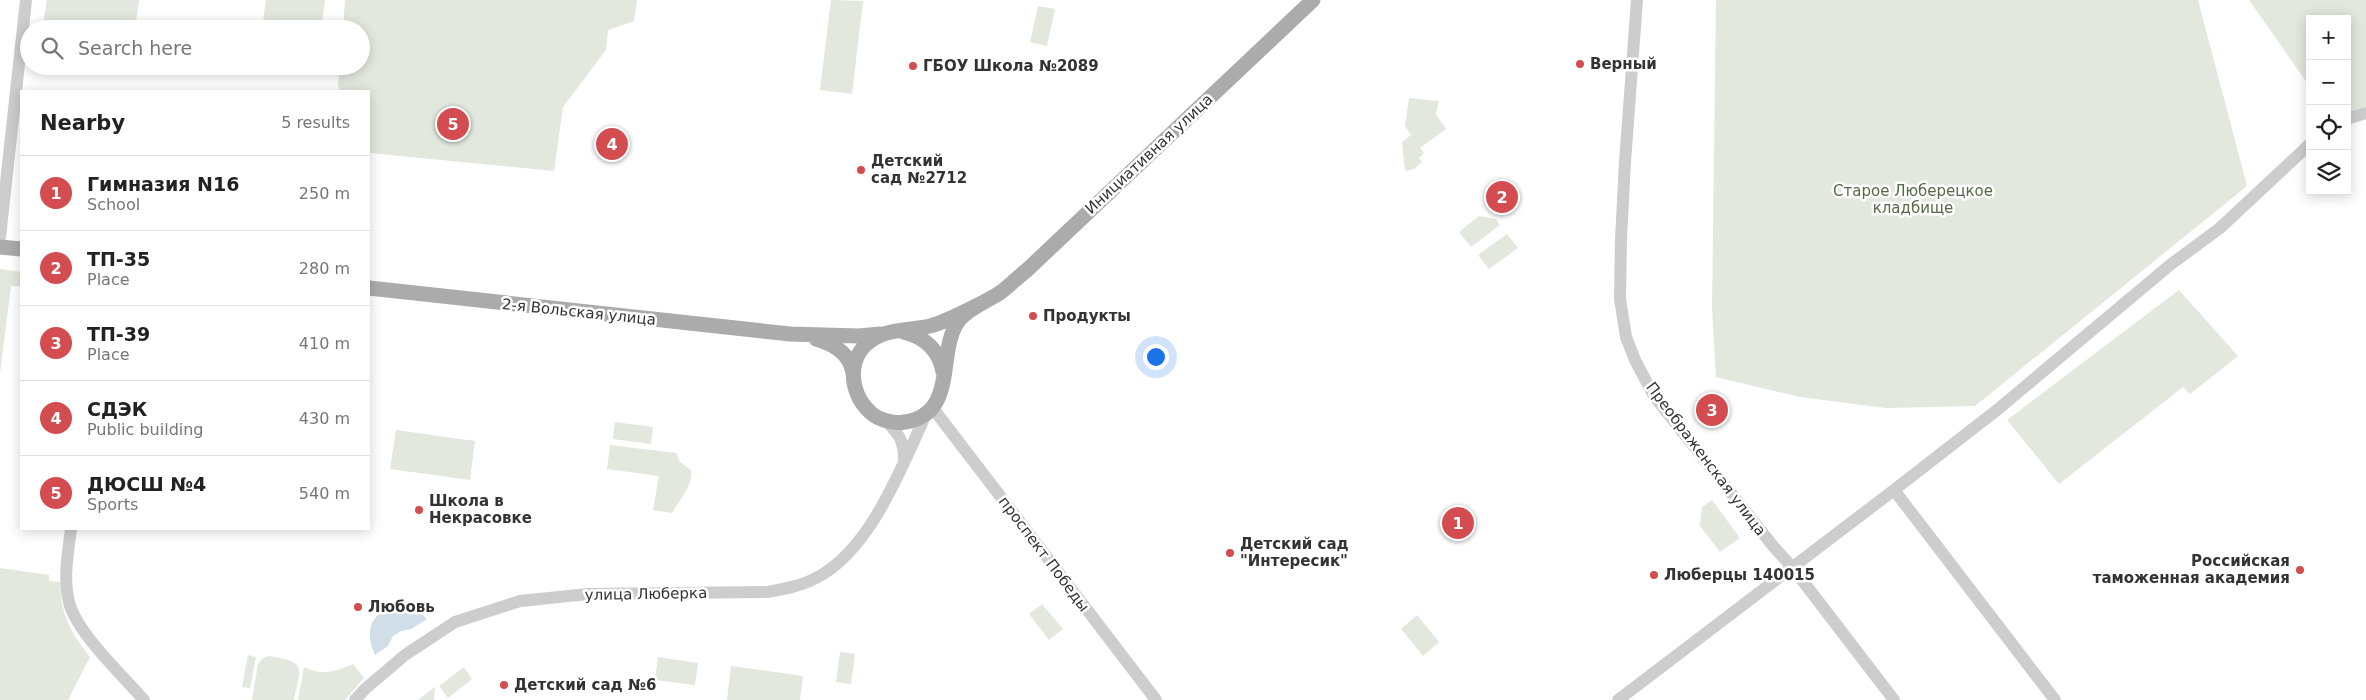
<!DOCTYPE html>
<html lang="en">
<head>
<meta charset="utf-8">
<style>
  body { margin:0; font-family:"DejaVu Sans",sans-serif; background:#f6f6f6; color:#222 }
  .controls { position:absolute; right:15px; top:15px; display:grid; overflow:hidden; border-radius:0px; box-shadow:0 2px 12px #0003 }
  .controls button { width:45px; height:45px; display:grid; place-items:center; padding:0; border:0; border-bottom:1px solid #e0e0e0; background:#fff; color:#222; font:25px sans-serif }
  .you { position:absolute; left:1155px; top:356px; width:18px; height:18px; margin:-12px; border:4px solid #fff; border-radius:50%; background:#1a73e8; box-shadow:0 0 0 8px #1a73e833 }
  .badge { display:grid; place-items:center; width:32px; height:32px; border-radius:50%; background:#d24c50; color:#fff; font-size:16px; font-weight:700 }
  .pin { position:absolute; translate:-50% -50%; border:2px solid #fff; box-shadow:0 1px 5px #0006 }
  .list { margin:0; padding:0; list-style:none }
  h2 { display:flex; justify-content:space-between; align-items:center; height:65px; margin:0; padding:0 20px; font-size:21px }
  h2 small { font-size:16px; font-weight:400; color:#767676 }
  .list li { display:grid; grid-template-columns:32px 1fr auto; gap:15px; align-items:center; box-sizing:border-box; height:75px; padding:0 20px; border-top:1px solid #e0e0e0 }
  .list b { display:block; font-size:19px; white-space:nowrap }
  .list p { margin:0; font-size:16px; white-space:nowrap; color:#767676 }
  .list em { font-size:16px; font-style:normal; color:#767676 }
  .icon { flex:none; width:28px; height:28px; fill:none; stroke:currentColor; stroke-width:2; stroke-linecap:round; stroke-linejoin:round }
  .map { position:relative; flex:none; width:2366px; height:700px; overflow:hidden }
  .search { position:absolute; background:#fff; box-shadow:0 2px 12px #0003; left:20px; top:20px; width:350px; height:55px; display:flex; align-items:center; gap:12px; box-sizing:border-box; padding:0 18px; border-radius:28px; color:#767676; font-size:19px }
  .panel { position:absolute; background:#fff; box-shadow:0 2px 12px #0003; left:20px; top:90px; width:350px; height:440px; border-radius:0px }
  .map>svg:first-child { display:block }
  .green { fill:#e2e8dd }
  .water { fill:#cfdee8 }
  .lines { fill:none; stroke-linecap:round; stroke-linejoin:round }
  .minor { stroke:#cdcdcd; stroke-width:12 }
  .major { stroke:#ababab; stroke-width:15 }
  .poi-dot { fill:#d24c50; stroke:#fff; stroke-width:2 }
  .labels { text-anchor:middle; stroke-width:5; stroke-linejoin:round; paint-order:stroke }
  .poi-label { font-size:15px; font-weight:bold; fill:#333; stroke:#fff; text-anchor:start }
  .street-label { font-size:15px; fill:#333; stroke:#fff }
  .park-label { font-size:15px; fill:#546a44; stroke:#fff }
</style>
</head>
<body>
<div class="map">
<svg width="2366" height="700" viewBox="0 0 2366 700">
  <rect width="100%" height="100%" fill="#fff"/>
  <path class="green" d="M47 0H139L135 29H42Z
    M266 0H325L321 29H262Z
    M345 0H637L634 21 608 30 606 50 563 107 554 171 369 153V91H340L338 84 340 66H361V29H343Z
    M831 0 863 1 852 94 820 90Z
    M1716 0H2198L2247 186 1975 406 1886 408 1800 397 1716 377 1712 309Z
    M2249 0H2366V109L2347 115V19H2310V87Z
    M1038 6 1055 9 1047 46 1030 42Z
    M1409 98 1439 101 1436 114 1446 129 1420 148 1424 153 1419 158 1422 162 1414 169 1405 171 1402 142 1411 135 1405 126Z
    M1479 216 1496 219 1500 225 1471 247 1459 232Z
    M1507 234 1518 248 1489 269 1478 255Z
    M0 269 21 272V286H11L0 373Z
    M2179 290 2238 356 2190 394 2183 387 2059 484 2007 420Z
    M615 422 653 427 651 444 613 439Z
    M396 430 475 441 470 480 390 469Z
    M610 445 676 453 680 462 691 470C693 486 680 499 672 513L653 510 659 476 607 469Z
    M1712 500 1740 538 1720 552 1700 526 1702 507Z
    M0 568 49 575V581L60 582C61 616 70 631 90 657L68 700H0Z
    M1042 604 1063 629 1049 640 1029 614Z
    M1417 615 1439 642 1423 656 1401 629Z
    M840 652 855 654 851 684 836 682Z
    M248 655 256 657 250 688 242 687Z
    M269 656C307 663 301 665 294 700H252L258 664 263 658Z
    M658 657 698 663 695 685 655 680Z
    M353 664 364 678 345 700H298L304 667C322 676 335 672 353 664Z
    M731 666 803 676 800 700H727Z
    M464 667 472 679 448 698 439 686Z
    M435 687 434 700H418Z"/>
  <path class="water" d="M406 606 418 610 427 619 411 629 401 631 393 636 388 646 375 655C362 625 375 607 406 606Z"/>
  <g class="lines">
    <path class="minor" d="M1637 0 1625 162 1621 239 1620 299 1626 337 1635 360 1654 396 1773 546 1792 567 1894 700
      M2347 119 2366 113
      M0 237 26 0
      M932 407 1156 700
      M885 420C898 433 904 440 904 459
      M1894 490 1997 410 2170 265 2220 228 2310 144
      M71 529C68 553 63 578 69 602 76 632 123 676 144 700
      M355 700 365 689 405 655 455 622 520 601 588 594 768 592C784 589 801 586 816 578 871 550 902 466 927 412
      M1618 700 1894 490 2055 700"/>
    <path class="major" d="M0 247 21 249
      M369 288 790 334 859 336 880 334
      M982 303C965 311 948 321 930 326 912 330 891 329 875 338 846 354 848 392 870 412 878 420 894 424 905 422 960 413 935 349 960 319 971 307 988 301 1001 292 1010 285 1018 277 1027 270L1313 0
      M903 332C925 337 939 350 943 372
      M816 339C834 344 850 353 853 373"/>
  </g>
  <g class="poi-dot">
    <circle cx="1580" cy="64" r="5"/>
    <circle cx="913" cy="66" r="5"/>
    <circle cx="861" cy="170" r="5"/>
    <circle cx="1033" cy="316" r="5"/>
    <circle cx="419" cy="510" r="5"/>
    <circle cx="1230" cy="553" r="5"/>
    <circle cx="2300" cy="570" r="5"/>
    <circle cx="1654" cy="575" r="5"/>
    <circle cx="358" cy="607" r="5"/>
    <circle cx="504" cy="685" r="5"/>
  </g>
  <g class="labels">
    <g class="poi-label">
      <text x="1590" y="69">Верный</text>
      <text x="923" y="71">ГБОУ Школа №2089</text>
      <text x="871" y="166">Детский<tspan x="871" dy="17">сад №2712</tspan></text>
      <text x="1043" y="321">Продукты</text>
      <text x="429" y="506">Школа в<tspan x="429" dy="17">Некрасовке</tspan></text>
      <text x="1240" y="549">Детский сад<tspan x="1240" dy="17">"Интересик"</tspan></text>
      <text x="2290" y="566" text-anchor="end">Российская<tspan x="2290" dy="17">таможенная академия</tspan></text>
      <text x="1664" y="580">Люберцы 140015</text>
      <text x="368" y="612">Любовь</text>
      <text x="514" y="690">Детский сад №6</text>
    </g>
    <g class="street-label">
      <text transform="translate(1149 154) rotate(-43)" y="5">Инициативная улица</text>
      <text transform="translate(579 312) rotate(6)" y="5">2-я Вольская улица</text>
      <text transform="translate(1706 459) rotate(53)" y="5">Преображенская улица</text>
      <text transform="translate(1044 554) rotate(53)" y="5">проспект Победы</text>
      <text transform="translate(646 594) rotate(-1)" y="5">улица Люберка</text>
    </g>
    <g class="park-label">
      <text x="1913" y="196">Старое Люберецкое<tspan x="1913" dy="17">кладбище</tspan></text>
    </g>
  </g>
</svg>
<div class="controls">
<button>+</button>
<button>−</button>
<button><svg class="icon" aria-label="locate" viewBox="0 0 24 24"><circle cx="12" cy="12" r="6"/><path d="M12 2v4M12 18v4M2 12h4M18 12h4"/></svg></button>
<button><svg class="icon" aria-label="layers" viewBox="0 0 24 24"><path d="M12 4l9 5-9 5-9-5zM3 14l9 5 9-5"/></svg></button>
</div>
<div class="you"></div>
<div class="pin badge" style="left:1458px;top:523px">1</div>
<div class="pin badge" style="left:1502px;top:197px">2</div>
<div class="pin badge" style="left:1712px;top:410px">3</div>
<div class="pin badge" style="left:612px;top:144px">4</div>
<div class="pin badge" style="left:453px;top:124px">5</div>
<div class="search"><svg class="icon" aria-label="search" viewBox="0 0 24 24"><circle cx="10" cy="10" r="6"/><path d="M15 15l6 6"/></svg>Search here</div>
<section class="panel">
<h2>Nearby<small>5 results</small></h2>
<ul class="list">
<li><span class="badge">1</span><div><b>Гимназия N16</b><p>School</p></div><em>250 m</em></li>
<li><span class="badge">2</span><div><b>ТП-35</b><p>Place</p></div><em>280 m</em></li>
<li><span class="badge">3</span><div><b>ТП-39</b><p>Place</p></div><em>410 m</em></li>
<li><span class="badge">4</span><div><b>СДЭК</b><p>Public building</p></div><em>430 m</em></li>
<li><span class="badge">5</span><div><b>ДЮСШ №4</b><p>Sports</p></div><em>540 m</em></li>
</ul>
</section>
</div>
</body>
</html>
